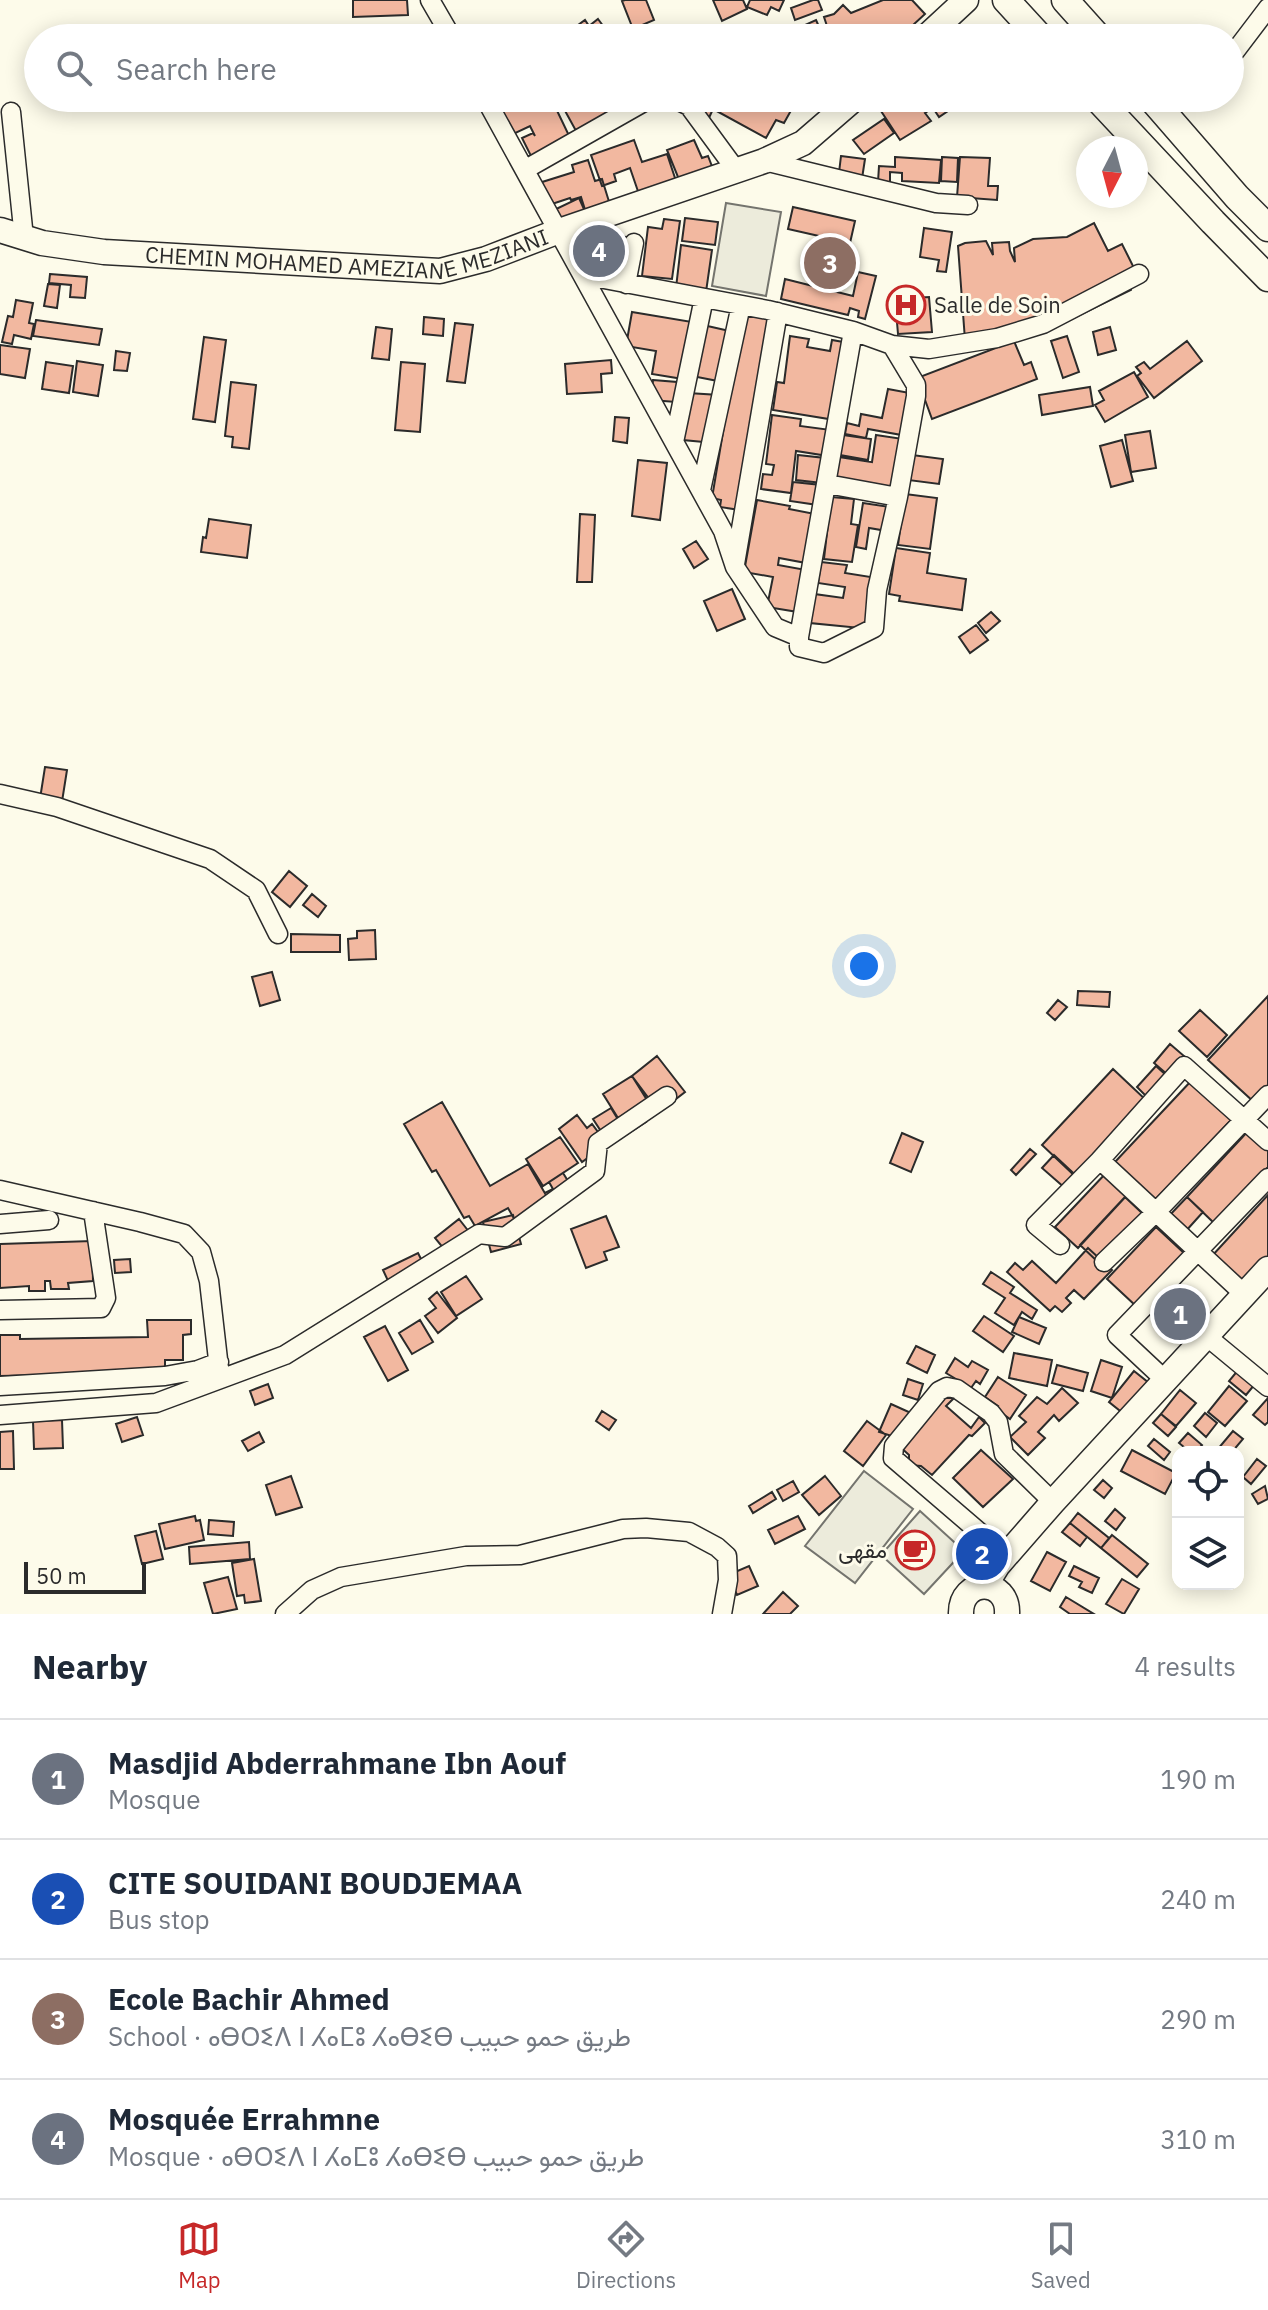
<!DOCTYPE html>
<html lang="en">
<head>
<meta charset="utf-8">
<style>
  body { margin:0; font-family:"IBM Plex Sans",Vazirmatn,"Noto Sans Tifinagh",sans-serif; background:#f2f2f3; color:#1f2937 }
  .controls { position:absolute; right:24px; bottom:24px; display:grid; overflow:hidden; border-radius:16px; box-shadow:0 4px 20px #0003 }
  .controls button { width:72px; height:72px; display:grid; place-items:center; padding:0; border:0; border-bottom:2px solid #e0e1e3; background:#fff; color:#1f2937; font:40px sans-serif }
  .compass { position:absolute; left:1076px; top:136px; width:72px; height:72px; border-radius:50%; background:#fff; box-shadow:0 4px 20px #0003; rotate:186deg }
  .scale { position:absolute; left:24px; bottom:20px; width:122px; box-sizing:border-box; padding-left:8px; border:4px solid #2b2b2b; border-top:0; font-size:22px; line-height:28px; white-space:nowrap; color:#2b2b2b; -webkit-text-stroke:6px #fdfbea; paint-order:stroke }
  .you { position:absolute; left:864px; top:966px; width:28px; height:28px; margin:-20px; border:6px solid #fff; border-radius:50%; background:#1a73e8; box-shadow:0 0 0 12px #1a73e833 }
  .badge { display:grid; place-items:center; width:52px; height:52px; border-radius:50%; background:#c62828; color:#fff; font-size:26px; font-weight:700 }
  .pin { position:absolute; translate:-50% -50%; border:4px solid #fff; box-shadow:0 2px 8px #0006 }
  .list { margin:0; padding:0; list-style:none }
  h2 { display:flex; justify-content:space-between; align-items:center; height:104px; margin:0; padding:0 32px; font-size:34px }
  h2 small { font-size:26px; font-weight:400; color:#747a83 }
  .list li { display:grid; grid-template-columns:52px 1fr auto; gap:24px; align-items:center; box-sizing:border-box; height:120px; padding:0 32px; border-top:2px solid #e0e1e3 }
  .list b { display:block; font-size:30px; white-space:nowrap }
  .list p { margin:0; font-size:26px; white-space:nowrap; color:#747a83 }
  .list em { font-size:26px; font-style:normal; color:#747a83 }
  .icon { flex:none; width:44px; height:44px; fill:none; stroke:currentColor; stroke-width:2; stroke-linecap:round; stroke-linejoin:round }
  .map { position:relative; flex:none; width:1268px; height:1614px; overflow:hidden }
  .search { position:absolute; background:#fff; box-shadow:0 4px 20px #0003; left:24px; right:24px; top:24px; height:88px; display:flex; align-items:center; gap:20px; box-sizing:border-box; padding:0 28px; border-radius:44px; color:#747a83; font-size:30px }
  .sheet { height:584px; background:#fff }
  nav { display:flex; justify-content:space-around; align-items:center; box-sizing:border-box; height:112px; border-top:2px solid #e0e1e3; background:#fff; font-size:22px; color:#747a83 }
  nav a { display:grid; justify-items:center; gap:4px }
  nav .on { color:#c62828 }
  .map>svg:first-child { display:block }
  .green { fill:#ecebdb; stroke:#74746e; stroke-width:2 }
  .building { fill:#f2b8a0; stroke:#2b2b2b; stroke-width:2 }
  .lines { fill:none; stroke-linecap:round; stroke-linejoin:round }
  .minor-casing { stroke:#2b2b2b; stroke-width:21 }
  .major-casing { stroke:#2b2b2b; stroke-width:27 }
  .highway-casing { stroke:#2b2b2b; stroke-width:29 }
  .minor { stroke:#fdfbea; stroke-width:18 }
  .major { stroke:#fdfbea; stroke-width:24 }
  .highway { stroke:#fdfbea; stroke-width:26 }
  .labels { text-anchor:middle; stroke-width:6; stroke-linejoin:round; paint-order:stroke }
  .street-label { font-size:22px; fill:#2b2b2b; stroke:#fdfbea }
  .poi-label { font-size:22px; fill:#2b2b2b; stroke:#fdfbea; text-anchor:start }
</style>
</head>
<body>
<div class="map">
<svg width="1268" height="1614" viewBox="0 0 1268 1614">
  <rect width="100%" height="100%" fill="#fdfbea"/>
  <path class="green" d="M726 203 781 212 766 296 712 286Z
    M864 1471 913 1509 855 1583 805 1546Z
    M920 1511 964 1551 924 1594 881 1555Z"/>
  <path class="building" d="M353 0H407L408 15 353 17Z
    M625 0H646L654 20 633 29 622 1Z
    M713 0H743L747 9 722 21Z
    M750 0H784L779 11 771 7 767 15 747 7Z
    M813 0H818L822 10 795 20 791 8Z
    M883 0H912L925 14 899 38H838L827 26 824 17 834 14 843 5 851 13Z
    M598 19 612 38H581L574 28 585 20 589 26Z
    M816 20 824 38H798L794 30Z
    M506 98H551L573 144 534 162 522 138 533 133 535 136 530 126 509 136 494 104Z
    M558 98H585L587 105 600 98H609L621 119 581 140Z
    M700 98H798L784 123 776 120 766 138 713 109 708 120 692 111Z
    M901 98H946L945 99 951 109 939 117 933 108 925 113 931 121 900 140 881 111Z
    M884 119 894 133 864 154 853 140Z
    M634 140 642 162 667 154 678 187 641 200 630 168 614 174 616 181 602 186 591 155Z
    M694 140 702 158 708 156 713 169 680 182 667 150Z
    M841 156 865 159 861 185 838 181Z
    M895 157 941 160 939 183 902 181V173L890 172V183L878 182 879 166 895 167Z
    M942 157 958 158 957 182 941 181Z
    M960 157 990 158 988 186H998L997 200 957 197Z
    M588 160 595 181 602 179 611 208 587 216 581 197 571 200 570 198 546 206 539 183 574 172 572 165Z
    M579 198 588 218 563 229 554 210Z
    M793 207 855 221 850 243 788 229Z
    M685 218 718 222 715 245 682 241Z
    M664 219 680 221 672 279 642 276 648 227 662 229Z
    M1094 223 1108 251 1122 244 1134 268 1131 280V290L1045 332 965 340 958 246 965 243 986 241 993 255 992 243 1009 242 1010 251 1015 262 1014 248 1033 239 1067 237Z
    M924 228 952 232 946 272 937 271 939 260 920 257Z
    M603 235 626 237 623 279 589 276 591 243 603 244Z
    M681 245 712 250 706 292 676 288Z
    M858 272 876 276 865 319 858 317 859 311 850 308 848 315 781 299 785 279 853 296Z
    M50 274 87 277 85 298 70 297 71 285 49 283Z
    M48 284 60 285 57 308 44 306Z
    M929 297 932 332 898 334 895 299Z
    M16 300 33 303 29 323 34 324 31 339 14 335 12 344 2 342 8 316 13 317Z
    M632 312 692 322 683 379 652 374 656 351 626 346Z
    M743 312 774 317 740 510 720 507 721 500 712 498Z
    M424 317 444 319 443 336 423 334Z
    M36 320 102 329 99 345 33 336Z
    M455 323 473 325 465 383 447 381Z
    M703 325 734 332 723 382 692 376Z
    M376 327 392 329 389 360 372 358Z
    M1110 327 1116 350 1098 355 1093 332Z
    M790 336 809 339 807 347 830 351 832 340 849 343 835 420 773 410 777 382 784 383Z
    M1067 336 1079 372 1063 378 1051 341Z
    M204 337 226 340 215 422 193 419Z
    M1014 341 1024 365 1031 362 1037 379 932 419 917 378Z
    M1187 341 1202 361 1154 398 1137 376 1141 373 1136 367 1144 362 1150 369Z
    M0 345 30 349 25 378 0 374Z
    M116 351 130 353 127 371 114 370Z
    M611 360 612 373 601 374 602 392 567 394 565 364Z
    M77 361 103 365 98 396 73 392Z
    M46 362 73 366 69 393 42 389Z
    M401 362 425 364 420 432 395 430Z
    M1134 372 1148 397 1105 422 1095 405 1104 400 1099 391Z
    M653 380 677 382 676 402 651 400Z
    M231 382 256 385 249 449 232 447 233 437 225 436Z
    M1090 387 1093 406 1042 415 1039 395Z
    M888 389 915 394 907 436 868 429 866 438 845 434 847 423 859 426 861 414 882 418Z
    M688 393 719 395 714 443 683 440Z
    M772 415 801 419 800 426 831 430 828 456 796 451 791 493 761 489 763 474 772 475 774 465 766 464Z
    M615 417 629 418 627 443 613 441Z
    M1150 431 1156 468 1131 472 1125 435Z
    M843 435 871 439 868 460 840 455Z
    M876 435 903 439 895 490 835 481 839 457 872 462Z
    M1122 440 1133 481 1111 487 1100 446Z
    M798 455 825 458 822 483 796 480Z
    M912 455 943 459 939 484 908 480Z
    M638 460 667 463 660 520 632 516Z
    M793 482 821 485 818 505 790 501Z
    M905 494 937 498 930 549 898 545Z
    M831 497 854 499 851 524 858 525 852 562 824 559Z
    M757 500 790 506 789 509 815 514 806 563 779 558 778 565 806 570 798 612 767 607 773 577 744 572Z
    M863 503 890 507 887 531 869 528 866 549 856 547Z
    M580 514 595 515 592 582H577Z
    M209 519 251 525 247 558 201 552 203 537 206 538Z
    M696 541 708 559 694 568 683 549Z
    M896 548 930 553 927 573 966 579 962 610 899 601 900 596 889 594Z
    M821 562 847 565 845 573 877 578 870 629 810 623 814 594 843 598 845 587 818 583Z
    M732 589 745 619 717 631 704 601Z
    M991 612 1000 621 986 633 978 623Z
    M976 625 988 640 970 653 959 637Z
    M45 767 67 770 61 808 39 805Z
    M289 871 307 886 290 907 272 892Z
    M312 894 326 906 318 917 303 905Z
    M375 930 376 959 349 960 348 939 357 938V931Z
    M291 934 340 935V952H291Z
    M272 972 280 1000 260 1006 252 977Z
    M1078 991 1110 992 1109 1007 1077 1005Z
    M1268 996V1089L1255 1103 1208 1060Z
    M1058 1000 1067 1007 1055 1020 1047 1013Z
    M1200 1010 1227 1035 1207 1057 1179 1031Z
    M1170 1044 1184 1056 1168 1075 1154 1063Z
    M657 1056 685 1092 659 1112 632 1076Z
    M1156 1066 1167 1076 1147 1097 1137 1087Z
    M1113 1069 1147 1101 1076 1177 1042 1145Z
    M632 1076 647 1100 618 1118 603 1094Z
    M1192 1080 1233 1118 1154 1201 1114 1163Z
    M442 1102 490 1186 528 1164 550 1202 516 1222 508 1208 475 1226 469 1216 464 1218 436 1170 432 1172 404 1124Z
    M611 1108 619 1121 637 1109 646 1122 610 1145 593 1119Z
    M577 1115 587 1128 592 1124 607 1144 582 1162 559 1129Z
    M1249 1130 1268 1147V1167L1215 1224 1187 1197Z
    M902 1133 923 1142 911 1172 890 1163Z
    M560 1137 578 1163 543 1186 526 1159Z
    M1030 1149 1036 1154 1016 1175 1011 1170Z
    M1054 1155 1084 1183 1073 1195 1042 1168Z
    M1107 1172 1129 1193 1078 1248 1055 1227Z
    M563 1173 573 1189 551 1202 545 1193 553 1189 549 1182Z
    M1268 1195V1256L1242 1285 1211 1257Z
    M1125 1197 1143 1214 1098 1262 1080 1245Z
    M1187 1197 1203 1212 1185 1232 1168 1217Z
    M513 1215 521 1244 491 1252 483 1222Z
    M606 1216 619 1247 604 1252 607 1260 586 1268 571 1229Z
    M459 1219 477 1242 453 1260 435 1238Z
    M1156 1227 1185 1254 1136 1306 1107 1279Z
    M92 1241 93 1281 68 1283 69 1289H51L50 1281H45V1291H29V1286L0 1288V1244Z
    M1088 1248 1112 1270 1084 1299 1074 1290 1066 1298 1071 1303 1062 1312 1055 1306 1050 1311 1007 1272 1015 1263 1023 1270 1032 1261 1056 1283Z
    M418 1253 429 1275 390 1285 383 1270Z
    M130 1259 131 1272 115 1273 114 1260Z
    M991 1272 1014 1287 1010 1293 1037 1310 1032 1319 1022 1312 1014 1325 995 1313 1005 1298 983 1284Z
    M466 1276 482 1299 456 1316 441 1292Z
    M437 1292 457 1318 438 1333 425 1316 436 1308 429 1299Z
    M984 1316 1014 1336 1003 1352 973 1331Z
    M1019 1317 1046 1328 1039 1344 1012 1332Z
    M147 1320H191V1334L183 1335V1360H165V1372L0 1376V1335H20V1339L148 1337Z
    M420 1320 433 1342 412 1354 399 1333Z
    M385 1326 408 1370 388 1381 364 1337Z
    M916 1346 935 1355 927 1373 907 1363Z
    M1014 1353 1052 1360 1047 1386 1009 1378Z
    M955 1358 968 1367 972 1361 988 1370 980 1384 976 1381 971 1388 946 1373Z
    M1101 1360 1122 1367 1112 1398 1091 1391Z
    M1057 1365 1088 1373 1083 1391 1052 1383Z
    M1239 1369 1255 1384 1246 1395 1229 1381Z
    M1134 1371 1149 1383 1124 1414 1109 1402Z
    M998 1377 1026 1395 1010 1419 996 1409 998 1406 985 1397Z
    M908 1379 923 1384 918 1400 903 1395Z
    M268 1384 273 1398 255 1405 250 1391Z
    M1229 1386 1247 1401 1225 1426 1208 1412Z
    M1062 1388 1078 1403 1059 1421 1054 1415 1038 1432 1045 1438 1028 1455 1010 1437 1026 1422 1019 1416 1037 1397 1047 1404Z
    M1180 1390 1196 1403 1176 1426 1161 1414Z
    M947 1391 955 1397 946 1406 971 1428 979 1417 985 1423 972 1436 969 1435 932 1475 921 1466 909 1465V1455L898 1445Z
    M1268 1398V1422L1265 1425 1253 1415Z
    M891 1404 911 1413 898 1438 879 1432Z
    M602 1411 616 1420 609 1430 596 1421Z
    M1205 1413 1217 1423 1206 1437 1194 1426Z
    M1161 1414 1176 1427 1168 1436 1153 1423Z
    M137 1417 143 1435 122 1442 116 1424Z
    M62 1420 63 1448 34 1449 33 1421Z
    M867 1421 886 1435 863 1466 844 1451Z
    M13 1431 14 1469H0V1432Z
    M1233 1431 1243 1439 1232 1452H1220L1217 1450Z
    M259 1432 264 1442 248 1451 242 1441Z
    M1188 1433 1202 1445 1196 1452H1190L1179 1443Z
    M1154 1439 1170 1452 1164 1460 1148 1446Z
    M981 1450 1013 1479 983 1507 953 1478Z
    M1132 1450 1176 1473 1165 1494 1121 1471Z
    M1257 1459 1266 1466 1251 1484 1243 1477Z
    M291 1476 302 1507 276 1515 266 1485Z
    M825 1476 841 1496 819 1515 802 1495Z
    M1103 1480 1112 1488 1104 1498 1094 1490Z
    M793 1481 799 1492 783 1501 777 1490Z
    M1265 1486 1268 1499 1258 1504 1252 1494Z
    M772 1492 776 1499 753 1513 749 1506Z
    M1115 1509 1125 1518 1116 1530 1105 1521Z
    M1078 1513 1109 1538 1101 1548 1070 1523Z
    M195 1516 196 1521 200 1520 204 1540 165 1549 159 1524Z
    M798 1516 805 1529 775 1544 768 1530Z
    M209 1520 234 1522 233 1536 208 1534Z
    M1070 1523 1087 1537 1080 1546 1062 1532Z
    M156 1531 163 1559 142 1564 135 1536Z
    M912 1531 929 1546 917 1559 901 1544Z
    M1112 1535 1148 1564 1137 1577 1101 1548Z
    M249 1542 250 1559 190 1564 189 1547Z
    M1047 1552 1066 1562 1050 1591 1031 1581Z
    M254 1559 261 1601 245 1603 244 1595 237 1596 232 1563Z
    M749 1566 758 1586 737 1595 728 1575Z
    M1074 1566 1099 1578 1092 1593 1079 1587 1082 1582 1069 1576Z
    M228 1577 237 1609 213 1614 204 1583Z
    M1122 1579 1139 1589 1124 1614 1106 1604Z
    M783 1592 798 1606 790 1614H763Z
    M1066 1597 1094 1614H1070L1060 1607Z"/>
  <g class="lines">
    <defs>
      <path id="minor" d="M430 0 452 38
        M1230 58 1268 8
        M485 98 723 531 735 567 775 627 799 637V647L824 653 874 628 877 590 898 497 916 396V385L892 345
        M673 98 689 106 736 170
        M11 112 24 238
        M764 161 936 203 968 205
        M526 169 651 98
        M583 275 768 310 853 331 892 345 929 349 997 338 1043 324 1139 274
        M626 284 634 243
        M674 442 704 298
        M827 484 898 497
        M701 490 741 305
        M735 564 778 312
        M799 637 853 331
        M0 794 57 807 210 859 256 890 278 934
        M1100 1160 1244 1294
        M0 1190 140 1222 184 1234 201 1252 209 1281 220 1377
        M0 1224 49 1220
        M1060 1245 1036 1225 1100 1160 1184 1066 1268 1141
        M1104 1262 1156 1212 1268 1095
        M0 1310 101 1308 106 1298 93 1211
        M1205 1335 1268 1387
        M1165 1380 1117 1335 1268 1178
        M0 1386 165 1376 198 1370 219 1362
        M0 1415 156 1403 285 1355 479 1234 505 1237 595 1171 598 1143 667 1096
        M1006 1555 893 1458 894 1446 939 1391 947 1387 957 1389 991 1413 998 1422 1004 1454 1053 1502
        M285 1614 312 1590 341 1577 466 1556 520 1555 623 1529 646 1528 689 1532 717 1547 727 1556 728 1580 722 1614"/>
      <g id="major">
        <path d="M925 38 966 0"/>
        <path id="s1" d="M0 230 42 243 104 252 440 271 486 259 559 231 764 161 803 143 855 98"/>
        <path d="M985 1586 998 1565 1053 1502 1268 1269"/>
        <path d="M961 1614C960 1577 1009 1578 1007 1614"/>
      </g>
      <path id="highway" d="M1006 0 1041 38
        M1065 0 1099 38
        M1097 98 1213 222 1268 278
        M1151 98 1237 197 1268 228"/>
    </defs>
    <use href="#minor" class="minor-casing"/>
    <use href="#major" class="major-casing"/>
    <use href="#highway" class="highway-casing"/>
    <use href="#minor" class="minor"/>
    <use href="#major" class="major"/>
    <use href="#highway" class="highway"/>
  </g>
  <defs>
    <symbol id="hospital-ring" viewBox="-11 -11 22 22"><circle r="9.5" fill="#fdfbea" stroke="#c62828" stroke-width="1.5"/><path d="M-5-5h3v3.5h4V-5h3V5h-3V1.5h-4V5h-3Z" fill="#c62828"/></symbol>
    <symbol id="cafe-ring" viewBox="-11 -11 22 22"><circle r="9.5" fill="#fdfbea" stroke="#c62828" stroke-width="1.5"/><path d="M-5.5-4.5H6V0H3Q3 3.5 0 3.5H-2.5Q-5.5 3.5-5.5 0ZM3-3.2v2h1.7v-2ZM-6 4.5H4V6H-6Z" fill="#c62828"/></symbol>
  </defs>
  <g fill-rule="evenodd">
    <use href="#hospital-ring" x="884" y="283" width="44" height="44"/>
    <use href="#cafe-ring" x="893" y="1528" width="44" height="44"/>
  </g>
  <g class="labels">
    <g class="street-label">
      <text dy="8" stroke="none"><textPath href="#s1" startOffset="352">CHEMIN MOHAMED AMEZIANE MEZIANI</textPath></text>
    </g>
    <g class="poi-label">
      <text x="934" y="313">Salle de Soin</text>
      <text x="887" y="1558" text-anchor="end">مقهى</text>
    </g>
  </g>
</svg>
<div class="controls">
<button><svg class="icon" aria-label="locate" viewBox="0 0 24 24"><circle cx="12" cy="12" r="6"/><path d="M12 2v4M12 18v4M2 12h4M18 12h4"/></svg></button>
<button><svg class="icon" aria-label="layers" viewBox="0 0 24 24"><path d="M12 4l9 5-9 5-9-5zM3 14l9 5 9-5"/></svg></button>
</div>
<svg class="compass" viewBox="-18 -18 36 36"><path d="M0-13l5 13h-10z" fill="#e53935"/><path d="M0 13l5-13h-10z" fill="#747a83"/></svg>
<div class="scale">50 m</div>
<div class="you"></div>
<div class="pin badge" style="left:1180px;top:1314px;background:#6b7280">1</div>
<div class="pin badge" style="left:982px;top:1554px;background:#1a4fb4">2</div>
<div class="pin badge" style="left:830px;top:263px;background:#8d6e63">3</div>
<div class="pin badge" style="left:599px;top:251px;background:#6b7280">4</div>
<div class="search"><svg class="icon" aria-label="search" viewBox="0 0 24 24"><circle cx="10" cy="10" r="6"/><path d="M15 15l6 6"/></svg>Search here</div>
</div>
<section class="sheet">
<h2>Nearby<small>4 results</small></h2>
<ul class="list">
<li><span class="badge" style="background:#6b7280">1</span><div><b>Masdjid Abderrahmane Ibn Aouf</b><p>Mosque</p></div><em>190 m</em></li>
<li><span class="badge" style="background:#1a4fb4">2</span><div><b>CITE SOUIDANI BOUDJEMAA</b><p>Bus stop</p></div><em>240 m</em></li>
<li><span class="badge" style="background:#8d6e63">3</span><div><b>Ecole Bachir Ahmed</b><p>School · ⴰⴱⵔⵉⴷ ⵏ ⵃⴰⵎⵓ ⵃⴰⴱⵉⴱ طريق حمو حبيب</p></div><em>290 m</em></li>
<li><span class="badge" style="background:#6b7280">4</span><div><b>Mosquée Errahmne</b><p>Mosque · ⴰⴱⵔⵉⴷ ⵏ ⵃⴰⵎⵓ ⵃⴰⴱⵉⴱ طريق حمو حبيب</p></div><em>310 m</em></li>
</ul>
</section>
<nav>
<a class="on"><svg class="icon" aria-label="map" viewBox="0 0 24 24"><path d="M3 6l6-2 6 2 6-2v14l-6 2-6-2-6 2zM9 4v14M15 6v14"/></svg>Map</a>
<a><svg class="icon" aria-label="directions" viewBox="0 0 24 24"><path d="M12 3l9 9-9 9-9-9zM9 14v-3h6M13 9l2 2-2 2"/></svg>Directions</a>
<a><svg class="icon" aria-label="saved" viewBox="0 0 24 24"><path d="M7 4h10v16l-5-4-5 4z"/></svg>Saved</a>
</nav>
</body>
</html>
